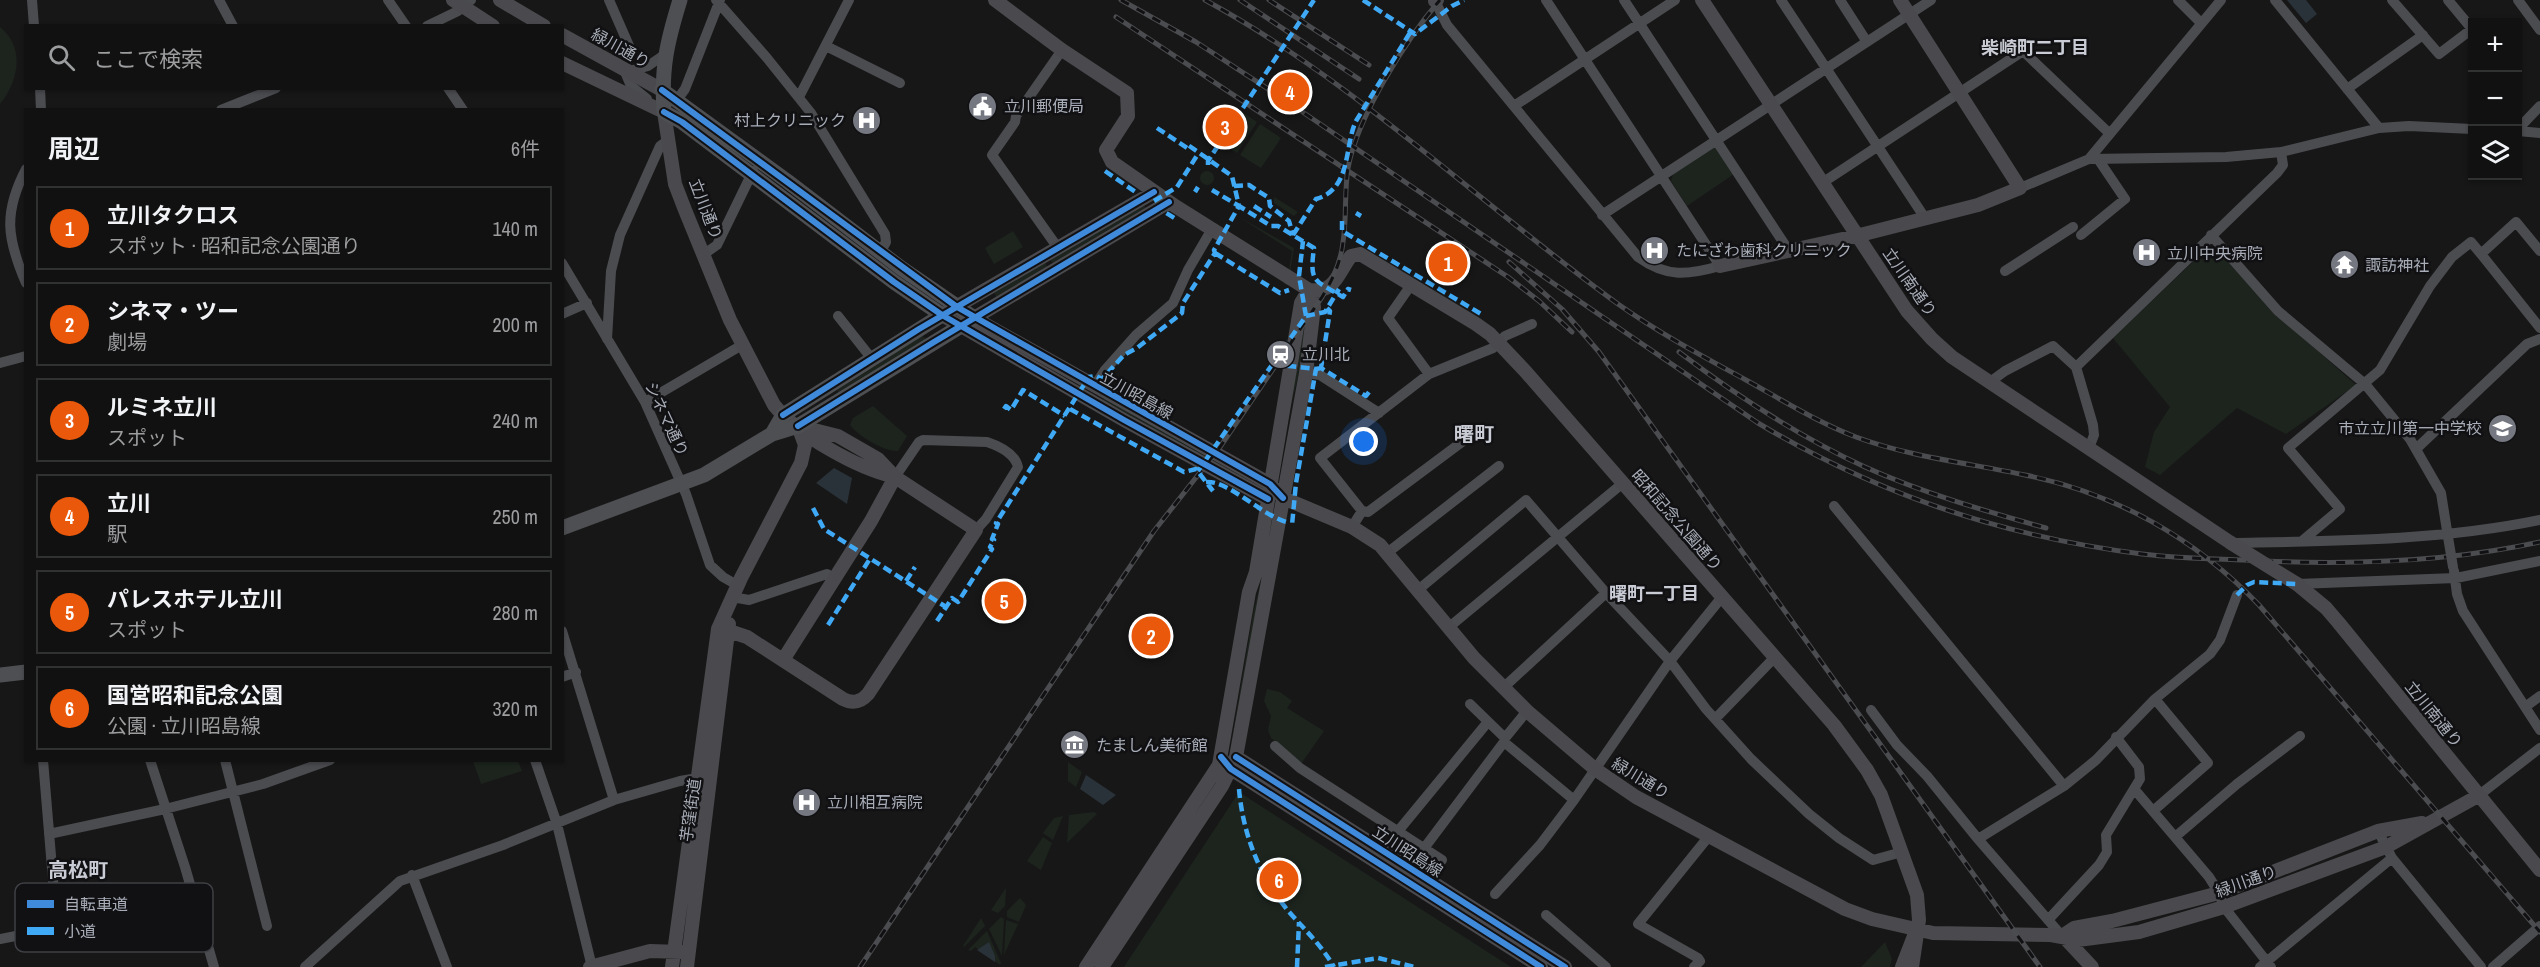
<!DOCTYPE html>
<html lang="ja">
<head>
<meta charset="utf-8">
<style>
  body { margin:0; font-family:"Archivo Narrow","Noto Sans JP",sans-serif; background:#1e1f1f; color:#f1f3f6 }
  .controls { position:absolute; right:18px; top:18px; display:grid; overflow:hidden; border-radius:0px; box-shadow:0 2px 4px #0004 }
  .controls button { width:54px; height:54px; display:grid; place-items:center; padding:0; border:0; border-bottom:2px solid #303131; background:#111; color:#f1f3f6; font:30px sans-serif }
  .you { position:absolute; left:1364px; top:442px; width:21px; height:21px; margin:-15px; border:4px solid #fff; border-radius:50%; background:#1a73e8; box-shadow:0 0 0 9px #1a73e833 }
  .badge { display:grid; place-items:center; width:39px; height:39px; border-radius:50%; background:#ea580c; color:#fff; font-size:20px; font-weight:700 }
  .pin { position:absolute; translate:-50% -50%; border:3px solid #fff; box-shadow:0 2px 6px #0006 }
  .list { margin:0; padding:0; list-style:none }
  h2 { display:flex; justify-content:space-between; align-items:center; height:78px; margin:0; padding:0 24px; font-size:26px }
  h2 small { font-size:20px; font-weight:400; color:#9c9d9f }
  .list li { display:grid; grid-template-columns:39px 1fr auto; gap:18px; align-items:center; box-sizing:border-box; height:84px; margin:0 12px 12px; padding:0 12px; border:2px solid #303131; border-radius:0px }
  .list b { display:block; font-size:22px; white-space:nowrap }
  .list p { margin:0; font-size:20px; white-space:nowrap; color:#9c9d9f }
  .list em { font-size:20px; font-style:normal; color:#9c9d9f }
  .icon { flex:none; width:33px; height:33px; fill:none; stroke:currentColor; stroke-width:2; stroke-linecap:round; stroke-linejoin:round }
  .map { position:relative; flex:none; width:2540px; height:967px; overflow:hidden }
  .search { position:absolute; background:#111; box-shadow:0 2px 4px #0004; left:24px; top:24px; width:540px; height:66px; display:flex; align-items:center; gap:15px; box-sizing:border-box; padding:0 21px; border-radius:0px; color:#9c9d9f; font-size:22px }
  .panel { position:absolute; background:#111; box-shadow:0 2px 4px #0004; left:24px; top:108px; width:540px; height:654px; border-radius:0px }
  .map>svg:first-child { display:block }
  .green { fill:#1d241e }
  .water { fill:#2a3239 }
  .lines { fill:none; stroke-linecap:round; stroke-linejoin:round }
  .street { stroke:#4b4c50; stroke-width:10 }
  .secondary { stroke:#4a4a4e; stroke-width:14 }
  .primary { stroke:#4d4f52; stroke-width:15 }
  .rail-casing { stroke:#4b4c4f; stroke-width:5 }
  .rail { stroke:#111113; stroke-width:3; stroke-dasharray:9; stroke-linecap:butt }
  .street-bridge { stroke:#4b4c50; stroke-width:10 }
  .secondary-bridge { stroke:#4a4a4e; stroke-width:14 }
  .quiet { stroke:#3fa9f5; stroke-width:4.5; stroke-dasharray:9 4.5; stroke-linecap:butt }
  .cycleway-casing { stroke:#111113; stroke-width:10 }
  .cycleway { stroke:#408adc; stroke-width:6 }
  .labels { text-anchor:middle; stroke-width:5; stroke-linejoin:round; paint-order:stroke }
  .street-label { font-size:16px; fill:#a8adb8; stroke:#111113 }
  .poi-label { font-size:16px; fill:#a8adb8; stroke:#111113; text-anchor:start }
  .neighbourhood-label { font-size:18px; font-weight:bold; fill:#c9ccd4; stroke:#111113 }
  .quarter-label { font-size:20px; font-weight:bold; fill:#c9ccd4; stroke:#111113 }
  .key { fill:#111113; stroke:#3e4045; stroke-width:1.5 }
  .key-label { font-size:16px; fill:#a8adb8 }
</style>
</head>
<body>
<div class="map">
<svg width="2540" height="967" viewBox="0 0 2540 967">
  <rect width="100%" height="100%" fill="#171717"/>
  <path class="green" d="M0 27C26 48 18 82 0 104Z
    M1236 108 1257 122 1237 153 1216 139Z
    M1260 124 1281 138 1261 168 1240 155Z
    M1713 148H1716L1734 174 1687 206 1671 181 1673 174Z
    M1200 178a7 7 0 1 1 14 0a7 7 0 1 1-14 0Z
    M1274 197 1298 212 1294 216 1274 203Z
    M1143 205 1146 208 1144 210 1053 264 1050 259Z
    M1239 217 1294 248 1288 285 1284 284 1288 277 1292 251Z
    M1013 231 1023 247 994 264 985 248Z
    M2223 257 2274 312 2356 385 2286 434 2237 408 2160 475 2145 467 2154 432 2170 407 2113 338 2195 260Z
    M1045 263 1048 268 997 298 994 293Z
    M1307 309 1310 310 1297 381 1287 422Z
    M922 336 927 339 839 394 837 390Z
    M1104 398 1249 480 1248 482 1103 400Z
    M873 406 907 436 898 451C885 452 858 436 850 425L853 418Z
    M1264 569 1230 750 1254 609Z
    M1267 689 1280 692 1292 701 1287 708 1324 731 1301 764 1271 738 1268 730 1271 716 1264 701Z
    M473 761H518L522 771 481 784Z
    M1068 762 1082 772 1076 787 1068 781Z
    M1239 792 1511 967H1124Z
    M1094 812 1097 814 1067 843 1069 815Z
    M1063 816 1053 840 1043 833 1054 818Z
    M1043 837 1052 843 1041 870 1027 861Z
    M1006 888 1005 906 998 913 991 910Z
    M1020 898 1026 905 1019 922 1007 917V911Z
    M1001 917 1004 919 1002 956 989 929Z
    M981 918 985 926 964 947 963 946Z
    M1006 920 1018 924 1004 955Z
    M987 931 1001 963 1000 965 975 947 971 951 968 950Z
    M1885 942 1892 959 1890 967H1861Z"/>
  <path class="water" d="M2287 0H2306L2317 14 2306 23Z
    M834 468 852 478 847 504 816 483Z
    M1086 775 1116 795 1103 805 1080 789Z
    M989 942 995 956V962L977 950Z"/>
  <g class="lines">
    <path class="street" d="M32 0 34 26
      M219 0 233 26
      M388 0 406 26
      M609 0 630 48
      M716 0 767 58 811 113 885 234 886 242 881 251
      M1624 0 1789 251
      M1781 0 1925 218
      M1840 0 1867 42
      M2178 0 2201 23
      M2275 0 2379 128
      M2392 0 2439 54 2472 29
      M2448 0 2472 29
      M2518 0 2540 30
      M1435 1 1447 25 1638 257C1667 278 1688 275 1720 266L1546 0
      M427 26 458 11 471 0
      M826 46 900 83
      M623 67 631 86 647 99
      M630 71 648 66 664 55
      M40 88 41 110
      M448 88 463 110
      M2347 89 2423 35
      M799 97 849 0
      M677 100 685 89 720 0
      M1514 106 1675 0
      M221 110 276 88
      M2518 129 2540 106
      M2518 131 2540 133
      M2089 159 2221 0
      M26 169C3 213 7 239 26 283
      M1822 183 2023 51 2109 133
      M2020 188 2089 159 2226 157 2281 152 2379 128 2409 126 2472 129
      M1602 215 1931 0
      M2081 235 2125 199 2098 159
      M2211 235 2278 311 2365 384 2410 439 2441 493 2448 537
      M1058 248 992 155 1015 122 1016 116 1062 50
      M2540 251 2516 222 2481 254 2540 328
      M704 254 717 245 753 171
      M562 263 645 402 686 494 710 565 723 577 737 585
      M2005 271 2073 227
      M1411 285 1388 318 1429 374
      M562 314 587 303
      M838 316 872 359
      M607 339 611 271 620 235 660 146 667 141
      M0 363 26 356
      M2076 367 2277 173 2283 165 2281 152
      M1306 373 1320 375 1379 413
      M1990 382 2005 371 2053 346 2076 367 2093 425 2094 435 2089 448
      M1094 387 1105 370 1136 335 1173 303 1188 270 1212 229
      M645 402 742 345
      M2416 449 2527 344 2540 339
      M895 477 919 442 923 440 987 442C999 446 1015 454 1018 467L986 519 976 530
      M1834 506 2064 786
      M1362 511 1368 512 1474 433
      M1352 527 1362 511 1320 458 1429 374 1493 348 1505 336 1532 324
      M2302 541 2340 509 2288 448 2380 370 2430 286 2452 257 2471 242 2481 254
      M2231 543C2334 541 2439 541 2540 520
      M1387 553 1499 466
      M2454 571 2457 594 2463 611 2540 730
      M2297 584 2456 578 2540 561
      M1418 590 1526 500 1606 593 1670 661 1706 709 1751 759 1809 814 1839 838 1873 860 1902 852
      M732 597 749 600 827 574 835 579
      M1448 628 1623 483
      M562 631 614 800
      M562 677 576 672
      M1503 688 1606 593
      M1470 704 1505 738 1527 711
      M2525 707 2540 696
      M1871 710 1897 745 1927 776 1978 839 2062 936
      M1715 719 1775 657
      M1504 742 1574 800
      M1275 746 1300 768 1442 860
      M43 760 57 928
      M150 760 185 867 214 967
      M225 760 267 926
      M535 760 557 824 592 967
      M2135 790 2209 877 2219 893 2224 907 2271 967
      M2478 796 2540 748
      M2153 811 2208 763 2155 699
      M1399 830 1487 723
      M2378 831 2392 858 2481 967
      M49 834 165 809 263 784 330 760
      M2175 837 2237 784 2300 736
      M1978 839 2064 786 2096 760 2155 699 2210 654 2220 640 2237 595
      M1425 847 1504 742 1505 738
      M412 875 447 967
      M1495 894 1540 845 1574 800 1670 661 1722 597
      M1546 915 1606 967
      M2048 920 2099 865 2107 852 2106 835 2140 779 2139 767 2116 737
      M0 939 116 916
      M305 967 400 881 503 845 614 800 680 781 698 778
      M1694 967 1700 961 1698 958 1638 924 1709 836
      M2260 967 2392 858
      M2493 967 2540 926"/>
    <path class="secondary" d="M453 0 493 26
      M500 0 544 26
      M995 0 1062 50 1127 93 1128 116 1106 150 1112 162 1175 206 1309 290 1314 307 1306 373 1236 757 1222 786 1102 967
      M1702 0 1907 311 1932 339 1952 357 2231 543
      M1435 1 1437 0
      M562 35 662 90
      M562 63 664 112 675 184 685 210 730 320 774 405C799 436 857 468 895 477
      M1154 192 942 315 1124 420 1268 499
      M1169 202 974 318 1270 484 1283 498 1352 527 1380 545 1474 658 1527 711 1595 769 1636 797 1845 909 1872 919 1933 933 2051 935 2078 940 2139 932 2224 907 2386 847 2478 796
      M1720 266 1856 236 1978 205 2020 188 1900 0
      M1309 290C1336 293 1337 274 1351 256L1360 254 1476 324 1490 334 1526 372 1834 725 1867 770 1881 795 1917 895 1919 920 1912 967
      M2297 584 2326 608 2338 622 2540 870
      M729 631 747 637 843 699C853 704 861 702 868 694L976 530 895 477 878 459 838 436 806 428
      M783 660 871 521 895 477
      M1236 757 1565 967
      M1226 763 1231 769 1541 967
      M2062 936 2074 928 2112 921 2219 893 2378 831 2422 823
      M2064 937 2092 967
      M590 967 650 951 681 952
      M672 967 718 629 741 578 801 463 805 445 798 426
      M687 967 729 624
      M1086 967 1219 765 1249 592 1256 572 1301 303 1309 290
      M1902 967 1914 936"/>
    <path class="primary" d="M680 0C667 42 661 68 664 112L682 122 894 282 942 315 783 415 772 434
      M562 528 704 475 772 434 798 426 974 318 901 268 787 181 662 90
      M0 675 26 672"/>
    <defs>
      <path id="rail" d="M1121 0 1196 42 1285 100 1758 423C1876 494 2006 537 2142 554 2183 559 2224 559 2265 561 2357 565 2449 562 2540 542
        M1205 0C1356 82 1480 204 1618 304 1659 333 1702 356 1746 380 1782 400 1817 422 1856 437 1910 457 1968 463 2025 475 2115 493 2195 538 2259 605L2540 932
        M1240 0 1359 79
        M1269 0 1369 65
        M1116 17 1508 277 1539 301 1572 332
        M1509 262 1562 309 1599 352 2040 967
        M1679 352C1737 396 1798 436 1865 467 1923 493 1985 511 2046 528
        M860 967 1154 531 1220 447 1322 297C1332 281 1341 262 1343 242 1347 218 1344 193 1348 168 1357 118 1406 39 1440 0"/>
    </defs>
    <use href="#rail" class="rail-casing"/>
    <use href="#rail" class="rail"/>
    <path class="street-bridge" d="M2448 537 2453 567"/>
    <path class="secondary-bridge" d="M2231 543 2297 584"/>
    <path class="quiet" d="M1363 0 1415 34 1452 6 1464 0
      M1157 128 1187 148 1188 145 1232 176 1239 206 1271 226H1278L1314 248C1309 284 1315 280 1343 297L1348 289 1351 290
      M1208 165V161L1314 0
      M1105 171 1137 193
      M1234 186 1249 185 1269 198 1270 206 1289 221 1293 235
      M1195 192 1198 187
      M1154 201 1177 187 1198 154
      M1155 206 1176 219
      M1254 206 1271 217
      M1356 213 1361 216
      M1342 221V231L1481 314
      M1293 235 1316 199C1352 189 1344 146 1356 121L1411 31
      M1215 253 1280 293 1289 290
      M1306 316 1325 312 1339 289
      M1275 361 1281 365 1316 369 1296 483 1292 525
      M1321 368 1330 311 1327 308
      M1316 369 1321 368 1366 396 1369 392
      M1004 409 1006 406 1011 410 1023 390 1065 416
      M1070 409 1184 472 1196 469 1213 491
      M1198 471 1306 316 1299 276 1303 241
      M1206 482C1229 480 1264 518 1290 523
      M813 508 824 529 946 607
      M906 581 915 567
      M2237 595 2247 585 2254 582 2297 584
      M937 621 952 598 958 602 992 549 990 547 994 540 992 539 998 524 996 523 1089 377 1096 376 1102 379 1124 355 1137 348 1182 313 1183 303 1215 253 1214 250 1239 206 1212 190
      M828 625 871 557
      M1239 789C1243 835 1260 878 1290 913 1306 931 1322 946 1334 967
      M1297 967 1299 922
      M1325 967 1378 958 1415 967"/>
    <defs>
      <path id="cycleway" d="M662 90 957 307 1270 484 1283 498
        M664 112 682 122 894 282 942 315 1124 420 1268 499
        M783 415 919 329 1154 192
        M798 426 934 342 1169 202
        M1221 757 1231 769 1541 967
        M1236 757 1565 967"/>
    </defs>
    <use href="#cycleway" class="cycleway-casing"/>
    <use href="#cycleway" class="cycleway"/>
  </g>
  <defs>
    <symbol id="civic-disc" viewBox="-11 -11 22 22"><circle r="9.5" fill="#757880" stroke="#111113"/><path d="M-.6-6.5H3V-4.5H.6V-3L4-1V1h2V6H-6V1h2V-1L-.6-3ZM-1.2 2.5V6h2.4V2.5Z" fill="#fff"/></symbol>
    <symbol id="hospital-disc" viewBox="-11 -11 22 22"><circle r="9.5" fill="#757880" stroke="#111113"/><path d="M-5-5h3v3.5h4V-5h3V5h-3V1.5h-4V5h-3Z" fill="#fff"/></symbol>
    <symbol id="temple-disc" viewBox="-11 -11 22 22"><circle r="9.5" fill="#757880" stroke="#111113"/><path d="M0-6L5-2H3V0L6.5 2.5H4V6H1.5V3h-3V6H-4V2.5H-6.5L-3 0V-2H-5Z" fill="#fff"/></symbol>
    <symbol id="station-disc" viewBox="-11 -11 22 22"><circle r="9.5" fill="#757880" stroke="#111113"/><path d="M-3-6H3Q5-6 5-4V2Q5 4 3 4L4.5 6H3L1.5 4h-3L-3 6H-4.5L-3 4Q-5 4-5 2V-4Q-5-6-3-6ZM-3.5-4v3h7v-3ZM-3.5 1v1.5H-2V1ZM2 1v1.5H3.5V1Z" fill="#fff"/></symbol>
    <symbol id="school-disc" viewBox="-11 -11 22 22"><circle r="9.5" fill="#757880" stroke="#111113"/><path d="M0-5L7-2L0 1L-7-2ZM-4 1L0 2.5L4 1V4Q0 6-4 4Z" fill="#fff"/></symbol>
    <symbol id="museum-disc" viewBox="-11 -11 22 22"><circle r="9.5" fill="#757880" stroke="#111113"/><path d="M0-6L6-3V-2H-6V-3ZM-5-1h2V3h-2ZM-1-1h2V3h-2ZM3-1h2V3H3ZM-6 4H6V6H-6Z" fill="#fff"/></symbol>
  </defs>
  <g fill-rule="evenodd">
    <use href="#civic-disc" x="966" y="90" width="33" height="33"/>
    <use href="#hospital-disc" x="850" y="104" width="33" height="33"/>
    <use href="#hospital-disc" x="1638" y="234" width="33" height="33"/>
    <use href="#hospital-disc" x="2130" y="236" width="33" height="33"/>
    <use href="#temple-disc" x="2328" y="248" width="33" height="33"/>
    <use href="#station-disc" x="1264" y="338" width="33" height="33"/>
    <use href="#school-disc" x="2486" y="412" width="33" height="33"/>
    <use href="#museum-disc" x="1058" y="728" width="33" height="33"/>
    <use href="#hospital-disc" x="790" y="786" width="33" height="33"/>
  </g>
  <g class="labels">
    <g class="street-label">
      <text transform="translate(621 48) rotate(29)" y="6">緑川通り</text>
      <text transform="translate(706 209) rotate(69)" y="6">立川通り</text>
      <text transform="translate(1910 282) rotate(55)" y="6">立川南通り</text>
      <text transform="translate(1137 395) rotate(29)" y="6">立川昭島線</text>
      <text transform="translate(667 419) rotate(65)" y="6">シネマ通り</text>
      <text transform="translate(1677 520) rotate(49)" y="6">昭和記念公園通り</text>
      <text transform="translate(2434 714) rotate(51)" y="6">立川南通り</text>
      <text transform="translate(1641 778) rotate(31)" y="6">緑川通り</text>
      <text transform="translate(690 810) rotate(-82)" y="6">芋窪街道</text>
      <text transform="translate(1408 851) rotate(33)" y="6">立川昭島線</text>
      <text transform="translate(2246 881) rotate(-20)" y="6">緑川通り</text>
    </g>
    <g class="poi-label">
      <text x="1004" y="112">立川郵便局</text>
      <text x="846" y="126" text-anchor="end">村上クリニック</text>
      <text x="1676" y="256">たにざわ歯科クリニック</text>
      <text x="2167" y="259">立川中央病院</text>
      <text x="2365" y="271">諏訪神社</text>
      <text x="1302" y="360">立川北</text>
      <text x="2482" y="434" text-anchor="end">市立立川第一中学校</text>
      <text x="1096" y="751">たましん美術館</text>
      <text x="827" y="808">立川相互病院</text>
    </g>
    <g class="neighbourhood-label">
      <text x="2035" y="54">柴崎町二丁目</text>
      <text x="1654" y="600">曙町一丁目</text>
    </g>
    <g class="quarter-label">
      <text x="1474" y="441">曙町</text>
      <text x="78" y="877">高松町</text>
    </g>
  </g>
  <rect x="15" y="883" width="198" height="69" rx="9" class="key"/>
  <rect x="27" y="900" width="27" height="8" fill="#408adc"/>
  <rect x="27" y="927" width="27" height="8" fill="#3fa9f5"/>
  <g class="key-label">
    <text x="64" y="910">自転車道</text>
    <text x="64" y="937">小道</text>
  </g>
</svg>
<div class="controls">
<button>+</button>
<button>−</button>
<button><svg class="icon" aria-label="layers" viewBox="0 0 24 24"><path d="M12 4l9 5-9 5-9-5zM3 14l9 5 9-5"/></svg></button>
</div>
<div class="you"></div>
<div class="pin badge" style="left:1448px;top:263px">1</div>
<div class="pin badge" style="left:1151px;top:636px">2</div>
<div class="pin badge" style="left:1225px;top:127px">3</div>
<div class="pin badge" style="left:1290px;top:92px">4</div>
<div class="pin badge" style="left:1004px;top:601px">5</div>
<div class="pin badge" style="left:1279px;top:880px">6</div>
<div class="search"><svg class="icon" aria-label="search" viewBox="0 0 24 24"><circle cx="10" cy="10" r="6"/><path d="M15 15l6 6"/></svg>ここで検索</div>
<section class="panel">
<h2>周辺<small>6件</small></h2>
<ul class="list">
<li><span class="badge">1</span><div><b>立川タクロス</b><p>スポット · 昭和記念公園通り</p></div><em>140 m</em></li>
<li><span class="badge">2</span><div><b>シネマ・ツー</b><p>劇場</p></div><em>200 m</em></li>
<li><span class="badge">3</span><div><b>ルミネ立川</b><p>スポット</p></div><em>240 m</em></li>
<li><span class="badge">4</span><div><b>立川</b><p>駅</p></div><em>250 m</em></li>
<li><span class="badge">5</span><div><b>パレスホテル立川</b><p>スポット</p></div><em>280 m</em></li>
<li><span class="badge">6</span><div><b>国営昭和記念公園</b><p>公園 · 立川昭島線</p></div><em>320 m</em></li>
</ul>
</section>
</div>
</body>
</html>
